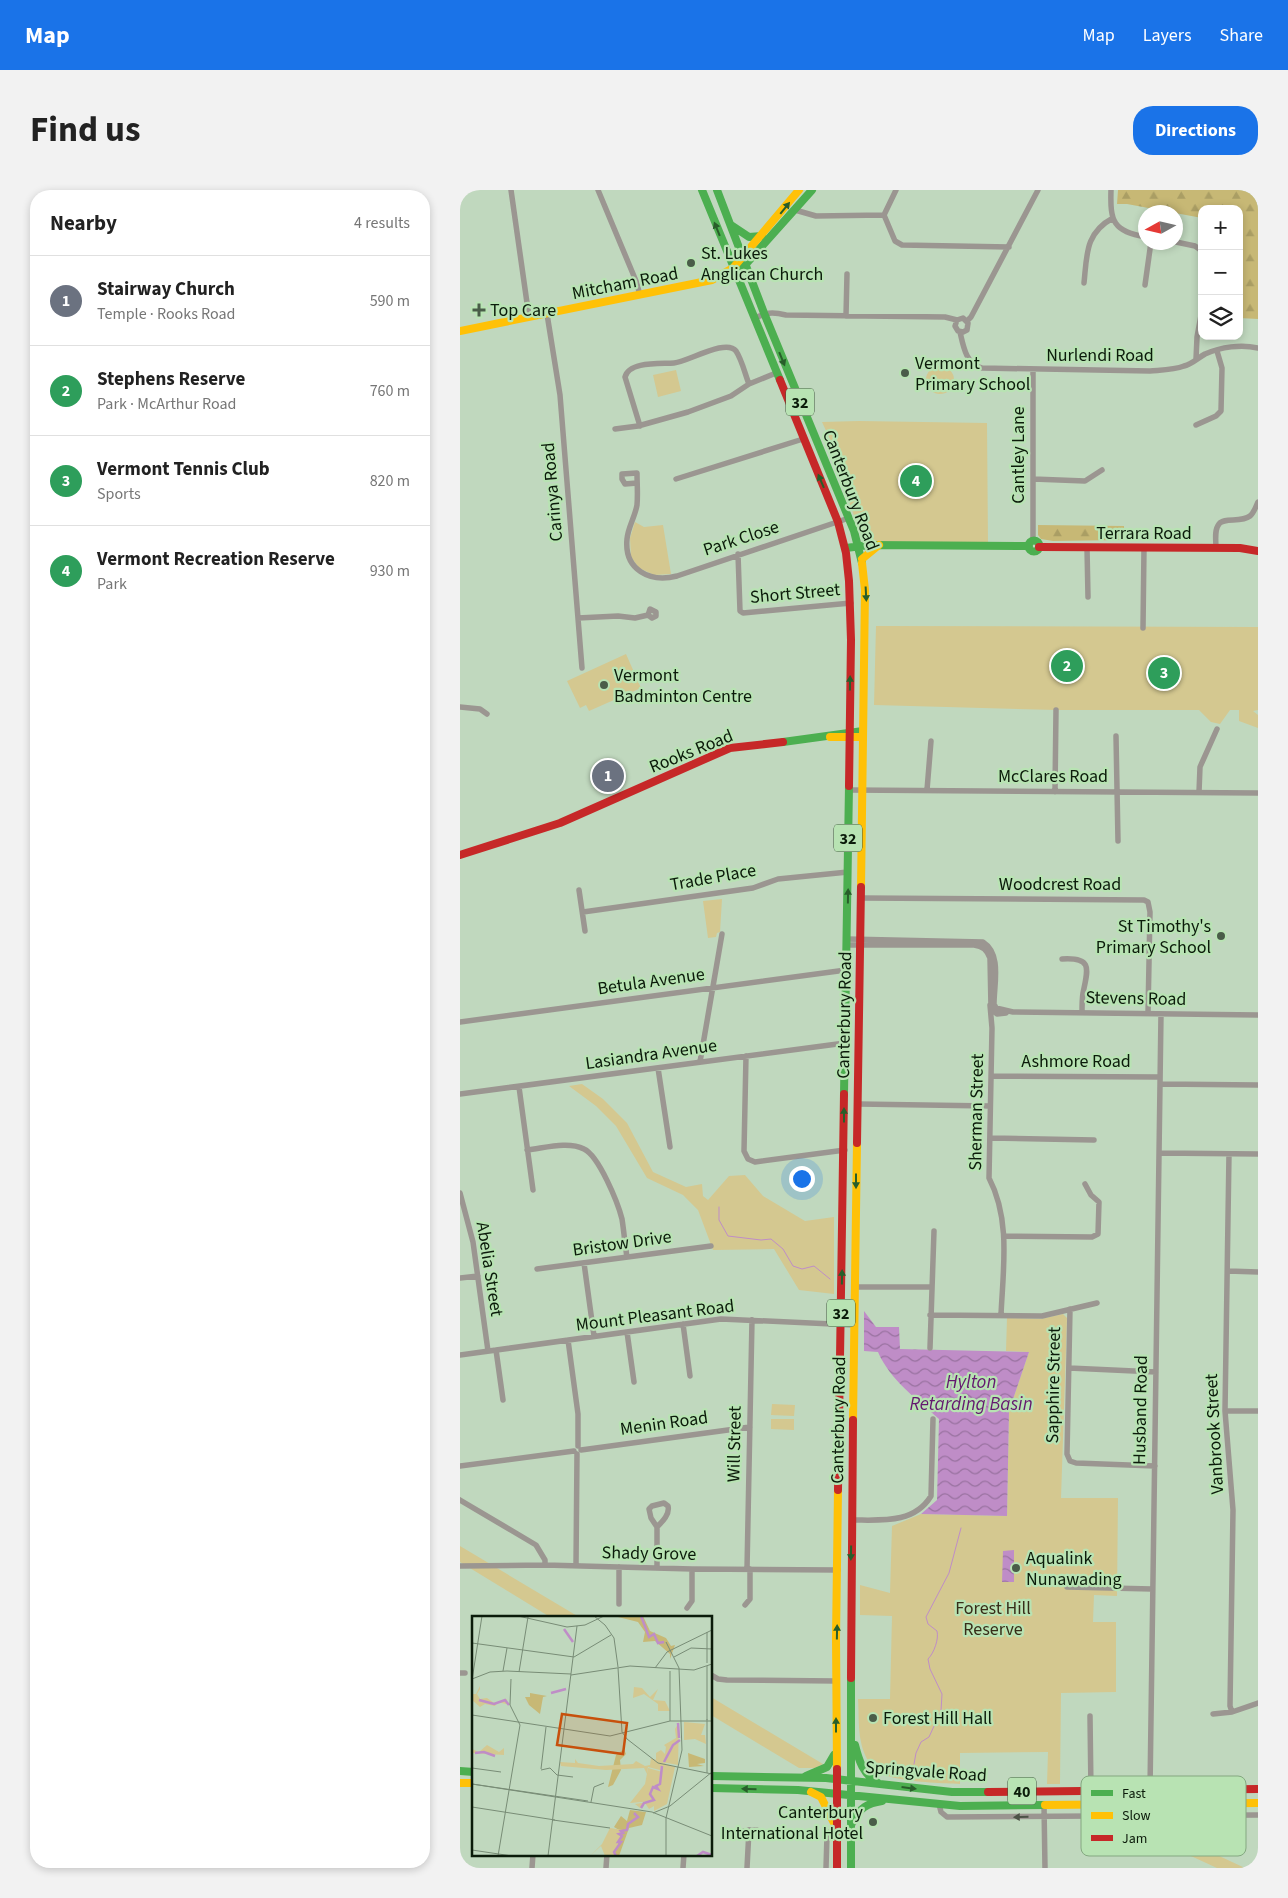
<!DOCTYPE html>
<html lang="en">
<head>
<meta charset="utf-8">
<style>
  body { margin:0; font-family:"Source Sans 3",sans-serif; background:#f2f2f2; color:#222 }
  .controls { position:absolute; right:15px; top:15px; display:grid; overflow:hidden; border-radius:10px; box-shadow:0 2px 8px #0003 }
  .controls button { width:45px; height:45px; display:grid; place-items:center; padding:0; border:0; border-bottom:1px solid #e0e0e0; background:#fff; color:#222; font:25px sans-serif }
  .compass { position:absolute; left:678px; top:15px; width:45px; height:45px; border-radius:50%; background:#fff; box-shadow:0 2px 8px #0003; rotate:262deg }
  .you { position:absolute; left:341px; top:988px; width:18px; height:18px; margin:-12px; border:4px solid #fff; border-radius:50%; background:#1a73e8; box-shadow:0 0 0 8px #1a73e833 }
  .badge { display:grid; place-items:center; width:32px; height:32px; border-radius:50%; background:#1a73e8; color:#fff; font-size:16px; font-weight:700 }
  .pin { position:absolute; translate:-50% -50%; border:2px solid #fff; box-shadow:0 1px 5px #0006 }
  .list { margin:0; padding:0; list-style:none }
  h2 { display:flex; justify-content:space-between; align-items:center; height:65px; margin:0; padding:0 20px; font-size:21px }
  h2 small { font-size:16px; font-weight:400; color:#767676 }
  .list li { display:grid; grid-template-columns:32px 1fr auto; gap:15px; align-items:center; box-sizing:border-box; height:90px; padding:0 20px; border-top:1px solid #e0e0e0 }
  .list b { display:block; font-size:19px; white-space:nowrap }
  .list p { margin:0; font-size:16px; white-space:nowrap; color:#767676 }
  .list em { font-size:16px; font-style:normal; color:#767676 }
  .icon { flex:none; width:28px; height:28px; fill:none; stroke:currentColor; stroke-width:2; stroke-linecap:round; stroke-linejoin:round }
  .map { position:relative; flex:none; width:798px; height:1678px; overflow:hidden; border-radius:20px }
  header { display:flex; align-items:center; gap:30px; box-sizing:border-box; height:70px; padding:0 25px; background:#1a73e8; color:#fff }
  header strong { font-size:24px }
  nav { display:flex; gap:28px; margin-inline-start:auto; font-size:18px }
  .intro { display:flex; align-items:center; justify-content:space-between; box-sizing:border-box; height:120px; padding:0 30px }
  h1 { margin:0; font-size:35px }
  .button { padding:12px 22px; border-radius:20px; background:#1a73e8; color:#fff; font-size:18px; font-weight:700 }
  main { display:flex; gap:30px; padding:0 30px }
  aside { flex:1; background:#fff; border-radius:20px; box-shadow:0 2px 8px #0003 }
  .map>svg:first-child { display:block }
  .forest { fill:url(#forest-firs) }
  .park { fill:#d4c890 }
  .water { fill:url(#water-waves) }
  .lines { fill:none; stroke-linecap:round; stroke-linejoin:round }
  .stream { stroke:#bf8dc7; stroke-width:1 }
  .street { stroke:#9b9691; stroke-width:5.5 }
  .fast { stroke:#4caf50; stroke-width:8 }
  .slow { stroke:#ffc107; stroke-width:8 }
  .jam { stroke:#c62828; stroke-width:8 }
  .oneway { fill:#285e2a }
  .oneway2 { fill:#4c5247 }
  .poi-dot { fill:#4a5d49; stroke:#b8e3b3; stroke-width:2 }
  .labels { text-anchor:middle; stroke-width:4.5; stroke-linejoin:round; paint-order:stroke }
  .shield { fill:#b8e3b3; stroke:#3f573d; stroke-width:1 }
  .shield-label { font-size:16px; font-weight:bold; fill:#0b1b0a }
  .poi-label { font-size:18px; fill:#0b1b0a; stroke:#b8e3b3; text-anchor:start }
  .street-label { font-size:18px; fill:#0b1b0a; stroke:#b8e3b3 }
  .park-label { font-size:18px; fill:#382d18; stroke:#b8e3b3 }
  .water-label { font-size:19px; font-style:italic; fill:#64186f; stroke:#b8e3b3 }
  .inset-river { fill:none; stroke:#bf8dc7; stroke-width:2.5 }
  .inset-road { fill:none; stroke:#788c76; stroke-width:1 }
  .view { fill:#c7500c; fill-opacity:0.15; stroke:#c7500c; stroke-width:2.5 }
  .inset-edge { fill:none; stroke:#0b1b0a; stroke-width:2.5 }
  .key { fill:#b8e3b3; stroke:#84a780; stroke-width:1 }
  .key-label { font-size:14px; fill:#0b1b0a }
</style>
</head>
<body>
<header>
<strong>Map</strong>
<nav><a>Map</a><a>Layers</a><a>Share</a></nav>
</header>
<div class="intro"><h1>Find us</h1><a class="button">Directions</a></div>
<main>
<aside>
<h2>Nearby<small>4 results</small></h2>
<ul class="list">
<li><span class="badge" style="background:#6b7280">1</span><div><b>Stairway Church</b><p>Temple · Rooks Road</p></div><em>590 m</em></li>
<li><span class="badge" style="background:#2e9e5b">2</span><div><b>Stephens Reserve</b><p>Park · McArthur Road</p></div><em>760 m</em></li>
<li><span class="badge" style="background:#2e9e5b">3</span><div><b>Vermont Tennis Club</b><p>Sports</p></div><em>820 m</em></li>
<li><span class="badge" style="background:#2e9e5b">4</span><div><b>Vermont Recreation Reserve</b><p>Park</p></div><em>930 m</em></li>
</ul>
</aside>
<div class="map">
<svg width="798" height="1678" viewBox="0 0 798 1678">
  <defs>
    <pattern id="forest-firs" width="22" height="20" patternUnits="userSpaceOnUse" patternTransform="scale(1.25)"><rect width="22" height="20" fill="#c7b875"/><path d="M5 1l3.5 6h-7zM16 11l3.5 6h-7z" fill="#aa9e64"/></pattern>
    <pattern id="water-waves" width="16" height="10" patternUnits="userSpaceOnUse" patternTransform="scale(1.25)"><rect width="16" height="10" fill="#bf8dc7"/><path d="M0 5q4-4 8 0t8 0" fill="none" stroke="#9972a0"/></pattern>
  </defs>
  <rect width="100%" height="100%" fill="#c0d8be"/>
  <path class="forest" d="M658 0H798V129L779 128V19H742V28L667 14H657Z
    M578 335 664 336V350L593 351 581 349 578 345Z"/>
  <path class="park" d="M466 190a14 14 0 1 1 28 0a14 14 0 1 1-28 0Z
    M216 180 221 201 198 207 193 185Z
    M399 231 527 233 528 353 409 352 401 345 384 298 386 284 362 232Z
    M175 332 184 337 203 335 211 384 194 385 179 378 171 367 170 348Z
    M416 436 798 437V520L793 521 798 525V538L779 531V520H770L760 534 751 532 739 520H596L414 515Z
    M166 464 181 498 129 521 126 515 120 518 107 491Z
    M262 709 260 742 257 743 256 747 248 748 243 711Z
    M122 894 143 909 167 933 193 982 226 997 242 994 243 1006 248 1010 269 986 285 985 303 1006 345 1031 374 1027V1104L339 1100 314 1059 253 1060 238 1020 223 1005 187 988 156 936 136 916 109 896Z
    M603 1124 607 1128 601 1308H658L657 1406 634 1405 633 1432H656V1502L601 1503 600 1594H587L588 1562 500 1563V1594C481 1593 433 1592 419 1582 409 1576 403 1563 401 1552 398 1539 399 1523 398 1509H430L432 1426 400 1425V1395L430 1403 432 1336 461 1324 547 1326 549 1221 569 1162 546 1161 547 1128 581 1129Z
    M312 1214 335 1215 334 1226 311 1225Z
    M311 1229H334V1240L311 1239Z
    M0 1356 119 1427H90L0 1372Z
    M251 1507 266 1516 363 1574 355 1578H339L251 1525Z
    M684 1631 785 1678H757L657 1632Z"/>
  <path class="water" d="M404 1121 416 1137H439L440 1159 569 1162 549 1221 547 1326 461 1324 477 1310 479 1229C457 1209 430 1190 418 1162L404 1161Z
    M554 1360V1392H542L543 1361Z"/>
  <g class="lines">
    <path class="stream" d="M259 1017V1030L268 1046 301 1050 311 1049 323 1059 333 1076 342 1079 354 1076 370 1089
      M454 1574 456 1563 461 1552 469 1547 481 1521 482 1504 470 1479 468 1469C474 1463 479 1449 477 1441L468 1434 466 1427 489 1383 501 1338"/>
    <path class="street" d="M51 0 69 127
      M138 0 176 91 180 105
      M651 0C650 32 653 41 686 47
      M335 20 356 26 424 25 435 51 442 55 549 57
      M424 25 436 0
      M716 52 735 56 742 61
      M624 93C627 65 625 43 653 28
      M685 95 691 52
      M87 124 100 205 122 478
      M386 126 387 84
      M294 129C305 122 313 122 326 125L485 127 497 130 503 128 508 133 507 140 503 142 498 141 495 136 497 130
      M507 131 511 127 578 0
      M500 142C503 155 506 175 522 178L690 181C701 180 714 180 724 176 732 174 738 168 745 164 761 157 781 154 798 158
      M736 169 737 147 742 120
      M736 235 756 226 761 221 762 178 757 161
      M180 236 165 187C169 171 200 174 214 173 228 172 266 148 276 161 282 170 285 184 289 194
      M155 239 178 236 228 222 271 206 289 194 316 183
      M216 289 343 249
      M573 289 625 291 642 280
      M177 293 165 294 162 289V284L177 283C177 294 178 304 177 315 175 327 168 337 167 349 164 380 190 393 217 386L389 328
      M573 351V179
      M627 358 628 407
      M756 358C756 351 754 340 759 334 764 327 781 333 790 326 794 323 796 316 798 312
      M278 364 280 421 283 423 391 413
      M118 428 158 426 175 428 188 425 192 428 196 426V422L190 419 188 425
      M683 438 684 358
      M0 517 20 519 27 524
      M656 546 658 651
      M389 600 798 603
      M467 600 471 551
      M595 602 596 520
      M739 602 740 577 757 539
      M119 700 125 741
      M400 708 684 710 688 712 690 722 688 823
      M123 722 293 698 318 689 388 682
      M387 749 523 752C542 764 534 794 534 814L536 818 553 822 798 825
      M387 755H514C523 756 527 760 530 768L531 818 537 824 546 823
      M602 769C633 767 628 779 623 803 622 809 622 816 622 823
      M530 815 532 838 529 988C551 1030 543 1079 541 1125
      M0 832 386 780
      M286 866 284 961 288 969 295 972 385 960
      M240 872 262 744
      M198 878 210 957
      M531 886 700 887
      M700 894 798 895
      M59 897 73 1000
      M0 904 385 853
      M398 914 530 916
      M530 948 634 950
      M67 960C85 958 108 951 124 959 139 966 158 1013 162 1029 164 1042 165 1055 167 1067
      M699 963 798 964
      M769 964 765 1221 773 1320 770 1516 772 1522
      M0 1003 13 1052 28 1161
      M544 1046 632 1047 638 1044 639 1012 631 1005 625 994
      M124 1073 134 1146
      M77 1079 251 1056
      M768 1081 798 1082
      M0 1088 18 1086
      M395 1097H471
      M610 1119 607 1264 610 1271 616 1273 695 1276
      M470 1125 582 1126 637 1113
      M223 1134 230 1186
      M167 1142 174 1192
      M108 1150 118 1224V1256
      M470 1158 474 1041
      M36 1160 43 1210
      M0 1165 261 1129 394 1135
      M609 1178 696 1182
      M765 1221H798
      M121 1260 290 1237
      M0 1276 114 1261
      M0 1310 76 1355 85 1370V1375
      M392 1330C421 1330 454 1334 471 1306L473 1229
      M0 1376 85 1375 232 1379 378 1380
      M116 1376 117 1264
      M159 1377V1414
      M197 1378V1337L191 1328 189 1319 192 1316 204 1313 208 1316C210 1324 203 1331 197 1337
      M287 1379 292 1130
      M607 1397 692 1399
      M285 1415 290 1409V1379
      M227 1418 232 1411V1379
      M0 1483H5
      M251 1485 258 1489 267 1490 376 1491
      M753 1524 772 1522 798 1513
      M630 1526 631 1601
      M479 1614 481 1622 487 1627 798 1625
      M699 1614 691 1605 690 1600 701 824
      M584 1615 585 1678
      M282 1641 297 1640
      M72 1678 73 1664
      M146 1678 147 1664
      M223 1678 224 1664
      M287 1678 289 1640
      M366 1678 367 1645 371 1641 377 1640"/>
    <path class="fast" d="M242 0 320 190
      M257 0 304 123 394 341 402 373
      M271 35 289 47 302 46
      M280 76 285 75 352 0
      M568.5 356a5.5 5.5 0 1 1 11 0a5.5 5.5 0 1 1-11 0Z
      M386 358 409 355 569 356
      M323 552 403 541
      M384 904 389 596
      M391 1488V1678
      M395 1555C399 1571 403 1584 418 1593
      M0 1581 14 1582
      M251 1586 366 1588 492 1602H528
      M346 1586 367 1577 374 1565
      M251 1598 338 1600 500 1616 585 1615
      M393 1632C399 1618 408 1613 422 1611"/>
    <path class="slow" d="M0 141 252 90 273 78 339 0
      M402 369 419 355
      M370 547H403
      M401 697 405 400 402 373
      M393 1230 397 953
      M377 1579 376 1448 378 1300
      M0 1593H14
      M351 1602 361 1607 375 1635
      M585 1615 798 1613"/>
    <path class="jam" d="M320 190 378 332 386 363 389 391 391 450 389 596
      M579 357 780 358 798 361
      M0 665 100 633 270 558 323 552
      M397 953 401 697
      M378 1300 384 904
      M391 1488 393 1230
      M377 1579V1678
      M528 1602 798 1599"/>
  </g>
  <defs><path id="oneway-solid" d="M-6-.8H1V-3.2L6.5 0L1 3.2V.8H-6Z" transform="scale(1.25)"/></defs>
  <g class="oneway">
    <use href="#oneway-solid" transform="translate(325 18) rotate(-51)"/>
    <use href="#oneway-solid" transform="translate(257 39) rotate(-112)"/>
    <use href="#oneway-solid" transform="translate(322 169) rotate(68)"/>
    <use href="#oneway-solid" transform="translate(361 291) rotate(-113)"/>
    <use href="#oneway-solid" transform="translate(406 404) rotate(87)"/>
    <use href="#oneway-solid" transform="translate(390 493) rotate(-89)"/>
    <use href="#oneway-solid" transform="translate(388 706) rotate(-89)"/>
    <use href="#oneway-solid" transform="translate(384 925) rotate(-90)"/>
    <use href="#oneway-solid" transform="translate(396 991) rotate(90)"/>
    <use href="#oneway-solid" transform="translate(382 1087) rotate(-89)"/>
    <use href="#oneway-solid" transform="translate(391 1363) rotate(91)"/>
    <use href="#oneway-solid" transform="translate(377 1442) rotate(-89)"/>
    <use href="#oneway-solid" transform="translate(376 1535) rotate(-90)"/>
    <use href="#oneway-solid" transform="translate(449 1598) rotate(7)"/>
    <use href="#oneway-solid" transform="translate(289 1599) rotate(-179)"/>
  </g>
  <use class="oneway2" href="#oneway-solid" transform="translate(561 1627) rotate(179)"/>
  <g class="poi-dot">
    <circle cx="231" cy="73" r="5"/>
    <path d="M16.5 112.5h5v5h5v5h-5v5h-5v-5h-5v-5h5z"/>
    <circle cx="445" cy="183" r="5"/>
    <circle cx="144" cy="495" r="5"/>
    <circle cx="761" cy="746" r="5"/>
    <circle cx="556" cy="1378" r="5"/>
    <circle cx="413" cy="1528" r="5"/>
    <circle cx="413" cy="1632" r="5"/>
  </g>
  <g class="labels">
    <g class="shield">
      <rect x="326" y="198.5" width="28" height="27" rx="4"/>
      <rect x="374" y="634.5" width="28" height="27" rx="4"/>
      <rect x="367" y="1109.5" width="28" height="27" rx="4"/>
      <rect x="548" y="1587.5" width="28" height="27" rx="4"/>
    </g>
    <g class="shield-label">
      <text x="340" y="218">32</text>
      <text x="388" y="654">32</text>
      <text x="381" y="1129">32</text>
      <text x="562" y="1607">40</text>
    </g>
    <g class="poi-label">
      <text x="241" y="69">St. Lukes<tspan x="241" dy="21">Anglican Church</tspan></text>
      <text x="30" y="126">Top Care</text>
      <text x="455" y="179">Vermont<tspan x="455" dy="21">Primary School</tspan></text>
      <text x="154" y="491">Vermont<tspan x="154" dy="21">Badminton Centre</tspan></text>
      <text x="751" y="742" text-anchor="end">St Timothy's<tspan x="751" dy="21">Primary School</tspan></text>
      <text x="566" y="1374">Aqualink<tspan x="566" dy="21">Nunawading</tspan></text>
      <text x="423" y="1534">Forest Hill Hall</text>
      <text x="403" y="1628" text-anchor="end">Canterbury<tspan x="403" dy="21">International Hotel</tspan></text>
    </g>
    <g class="street-label">
      <text transform="translate(165 93) rotate(-11)" y="6">Mitcham Road</text>
      <text x="640" y="171">Nurlendi Road</text>
      <text transform="translate(558 265) rotate(-90)" y="6">Cantley Lane</text>
      <text transform="translate(391 300) rotate(69)" y="6">Canterbury Road</text>
      <text transform="translate(92 302) rotate(-95)" y="6">Carinya Road</text>
      <text x="684" y="349">Terrara Road</text>
      <text transform="translate(281 348) rotate(-18)" y="6">Park Close</text>
      <text transform="translate(335 403) rotate(-5)" y="6">Short Street</text>
      <text transform="translate(231 561) rotate(-22)" y="6">Rooks Road</text>
      <text x="593" y="592">McClares Road</text>
      <text transform="translate(253 687) rotate(-10)" y="6">Trade Place</text>
      <text x="600" y="700">Woodcrest Road</text>
      <text transform="translate(191 791) rotate(-8)" y="6">Betula Avenue</text>
      <text transform="translate(676 808) rotate(1)" y="6">Stevens Road</text>
      <text transform="translate(384 825) rotate(-89)" y="6">Canterbury Road</text>
      <text transform="translate(191 864) rotate(-8)" y="6">Lasiandra Avenue</text>
      <text x="616" y="877">Ashmore Road</text>
      <text transform="translate(516 922) rotate(-89)" y="6">Sherman Street</text>
      <text transform="translate(162 1053) rotate(-8)" y="6">Bristow Drive</text>
      <text transform="translate(30 1079) rotate(81)" y="6">Abelia Street</text>
      <text transform="translate(195 1125) rotate(-7)" y="6">Mount Pleasant Road</text>
      <text transform="translate(593 1195) rotate(-89)" y="6">Sapphire Street</text>
      <text transform="translate(680 1220) rotate(-89)" y="6">Husband Road</text>
      <text transform="translate(378 1230) rotate(-89)" y="6">Canterbury Road</text>
      <text transform="translate(204 1233) rotate(-8)" y="6">Menin Road</text>
      <text transform="translate(754 1244) rotate(-93)" y="6">Vanbrook Street</text>
      <text transform="translate(274 1254) rotate(-89)" y="6">Will Street</text>
      <text transform="translate(189 1363) rotate(1)" y="6">Shady Grove</text>
      <text transform="translate(466 1581) rotate(4)" y="6">Springvale Road</text>
    </g>
    <g class="park-label">
      <text x="533" y="1424">Forest Hill<tspan x="533" dy="21">Reserve</tspan></text>
    </g>
    <g class="water-label">
      <text x="511" y="1198">Hylton<tspan x="511" dy="22">Retarding Basin</tspan></text>
    </g>
  </g>
  <g transform="translate(12 1426)">
    <rect width="240" height="240" fill="#c0d8be"/>
    <path d="M212 106 233 108 229 119H233L234 128 223 123 212 124ZM176 152 190 156 181 185 158 187 173 168Z" fill="#d4c890"/>
    <path d="M142 0H171L178 15 194 22 199 30 203 29 198 43V38L183 25 171 26 173 16 166 6ZM58 77 75 80 71 81 68 98 57 89 53 81H58ZM152 133 154 138 148 144 149 154 141 169 136 171 144 139ZM216 137 233 143V147L225 148 232 150 217 151ZM158 194 174 196 170 209 157 212 147 240H138L147 214 142 211 149 200 155 205Z" fill="#c7b875"/>
    <path d="M8 70V73L5 78 8 83 15 82 22 87 35 83 34 87 38 89 26 86 23 90 13 88 8 91 0 84V78H4ZM162 71 170 72 178 81 186 73 181 84 193 85 198 95H186V88L172 78 161 82ZM207 106 206 149 184 145V137L189 134 193 138 194 131 192 129 204 122 203 113ZM15 129 27 136 32 132V139L0 137V133L7 136ZM179 142 203 151 195 188 182 195V190L177 193 173 187 168 192 163 188 181 185V172L189 168V150L188 154 176 151 175 158 172 152 134 154 89 150 88 146 103 147V143L106 147 127 150 161 148 164 145 173 150 178 149ZM138 212 151 214 142 240H133L129 230 118 240 130 228Z" fill="#d4c890"/>
    <path class="inset-river" d="M169 0 177 21 182 18 186 27 192 26M92 13 101 26M79 77 94 73M7 84 22 88 33 84 37 89M206 107 207 122M3 137 12 136 23 140M192 146 201 129 208 124M169 192 172 187 182 184 178 178 181 171 186 173 184 170 188 168 190 150M144 240 142 236 149 226H146L150 220 147 218 151 217 149 215 155 214 156 208 166 201 162 197M225 240 231 236 240 239"/>
    <path class="inset-road" d="M46 0 95 11 113 9 132 0M122 0 133 9 142 22 146 51M235 16V47M0 27 102 41 139 19M202 41 219 32 240 33M146 52 150 116 155 123 186 147 240 158M183 52 195 36 240 14M31 55 35 32M47 56 56 1M99 59 158 50 222 54 240 48M0 63 18 56 35 55 99 58M0 64 10 0M0 99 138 120 198 105H240M235 104V50M198 105V55M0 152 29 156M69 153 74 111M69 154 78 152 85 159 101 161M235 157V103M0 168 180 196 240 220M0 168 116 185M119 186 122 171 132 167M0 191 83 204M181 197 198 190 240 156M81 204 138 212M0 234 40 240M26 240 48 109 38 89 39 63M76 240 105 10M194 240V202L210 134 207 52 194 26"/>
    <path class="view" d="M90 98 155 107 151 138 85 129Z"/>
    <rect width="240" height="240" class="inset-edge"/>
  </g>
  <rect x="621" y="1586" width="165" height="80" rx="8" class="key"/>
  <rect x="631" y="1600" width="22" height="6" fill="#4caf50"/>
  <rect x="631" y="1622" width="22" height="7" fill="#ffc107"/>
  <rect x="631" y="1645" width="22" height="6" fill="#c62828"/>
  <g class="key-label">
    <text x="662" y="1608">Fast</text>
    <text x="662" y="1630">Slow</text>
    <text x="662" y="1653">Jam</text>
  </g>
</svg>
<div class="controls">
<button>+</button>
<button>−</button>
<button><svg class="icon" aria-label="layers" viewBox="0 0 24 24"><path d="M12 4l9 5-9 5-9-5zM3 14l9 5 9-5"/></svg></button>
</div>
<svg class="compass" viewBox="-18 -18 36 36"><path d="M0-13l5 13h-10z" fill="#e53935"/><path d="M0 13l5-13h-10z" fill="#767676"/></svg>
<div class="you"></div>
<div class="pin badge" style="left:148px;top:586px;background:#6b7280">1</div>
<div class="pin badge" style="left:607px;top:476px;background:#2e9e5b">2</div>
<div class="pin badge" style="left:704px;top:483px;background:#2e9e5b">3</div>
<div class="pin badge" style="left:456px;top:291px;background:#2e9e5b">4</div>
</div>
</main>
</body>
</html>
